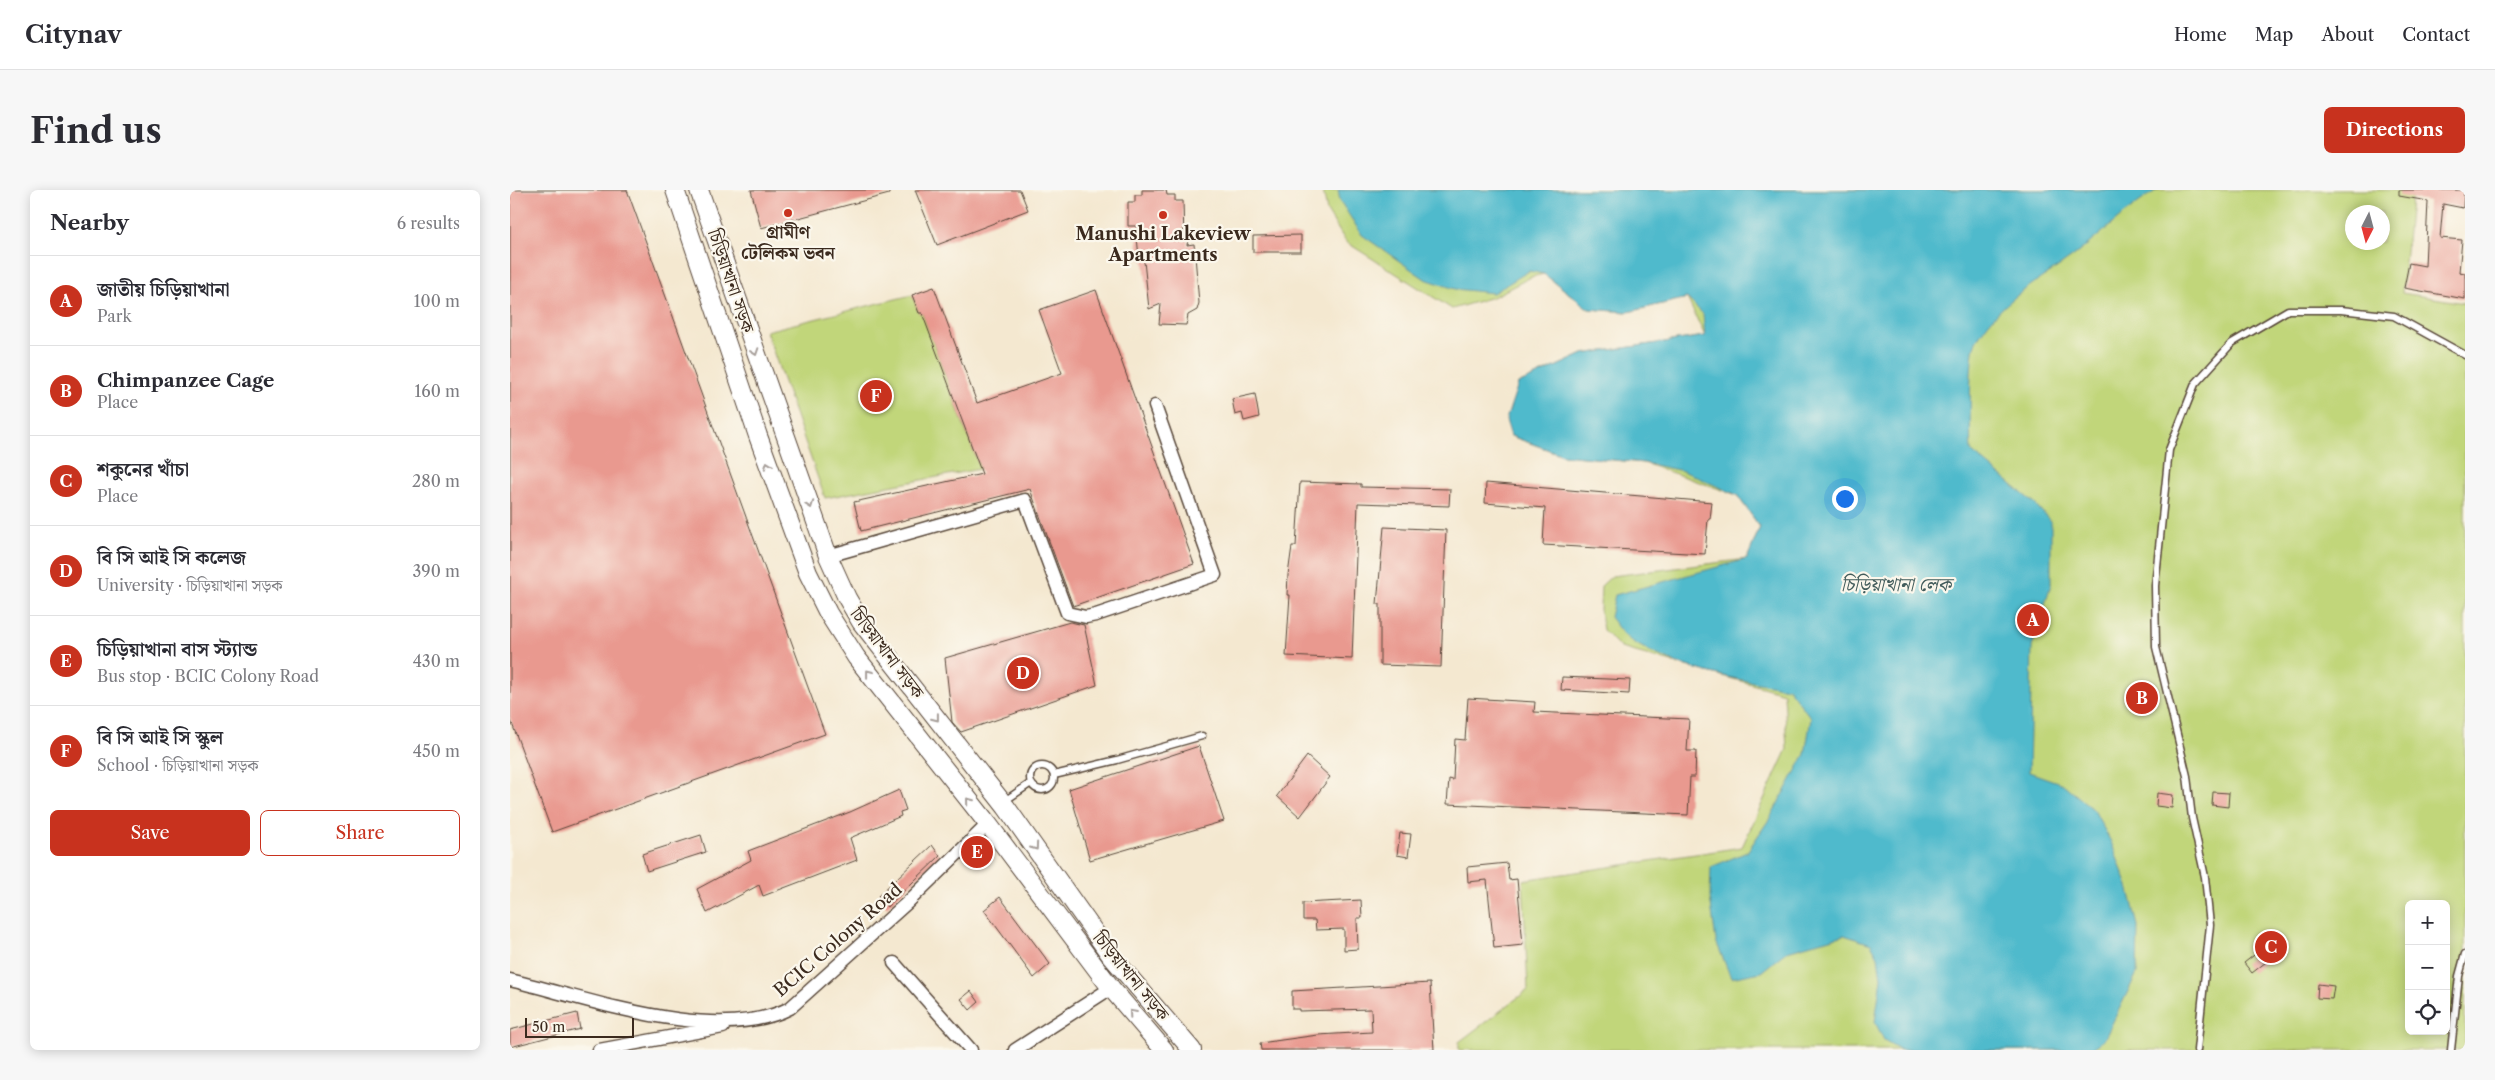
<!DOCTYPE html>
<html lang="en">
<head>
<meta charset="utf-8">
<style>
  body { margin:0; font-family:"Libre Caslon Text","Noto Serif Bengali",serif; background:#f7f7f7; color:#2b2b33 }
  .controls { position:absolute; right:15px; bottom:15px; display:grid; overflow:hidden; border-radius:8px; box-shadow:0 2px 12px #0003 }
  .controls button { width:45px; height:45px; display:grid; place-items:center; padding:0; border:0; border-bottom:1px solid #e1e1e2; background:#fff; color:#2b2b33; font:25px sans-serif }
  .compass { position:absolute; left:1835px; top:15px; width:45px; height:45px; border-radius:50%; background:#fff; box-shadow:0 2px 12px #0003; rotate:186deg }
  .scale { position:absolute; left:15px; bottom:12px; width:109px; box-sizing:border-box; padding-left:5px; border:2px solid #3b2a1e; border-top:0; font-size:14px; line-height:18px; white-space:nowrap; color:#3b2a1e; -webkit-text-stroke:4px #fbf7ec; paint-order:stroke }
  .you { position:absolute; left:1334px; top:308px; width:18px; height:18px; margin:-12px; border:4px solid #fff; border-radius:50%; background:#1a73e8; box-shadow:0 0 0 8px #1a73e833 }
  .badge { display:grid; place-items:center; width:32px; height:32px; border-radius:50%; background:#c8321e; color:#fff; font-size:16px; font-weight:700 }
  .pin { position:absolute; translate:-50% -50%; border:2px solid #fff; box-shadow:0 1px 5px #0006 }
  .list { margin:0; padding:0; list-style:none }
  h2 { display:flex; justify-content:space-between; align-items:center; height:65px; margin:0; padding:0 20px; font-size:21px }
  h2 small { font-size:16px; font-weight:400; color:#7c7c81 }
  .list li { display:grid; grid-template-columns:32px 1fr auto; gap:15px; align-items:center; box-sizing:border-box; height:90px; padding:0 20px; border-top:1px solid #e1e1e2 }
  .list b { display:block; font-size:19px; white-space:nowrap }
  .list p { margin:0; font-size:16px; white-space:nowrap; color:#7c7c81 }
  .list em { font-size:16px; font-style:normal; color:#7c7c81 }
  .actions { display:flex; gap:10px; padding:15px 20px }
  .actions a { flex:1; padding:11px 0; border:1px solid #c8321e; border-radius:8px; text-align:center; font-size:18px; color:#c8321e }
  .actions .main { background:#c8321e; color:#fff }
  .icon { flex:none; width:28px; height:28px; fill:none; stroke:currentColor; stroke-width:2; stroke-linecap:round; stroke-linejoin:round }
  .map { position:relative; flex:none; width:1955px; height:860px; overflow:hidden; border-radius:8px }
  header { display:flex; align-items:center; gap:30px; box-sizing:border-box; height:70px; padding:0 25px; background:#fff; border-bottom:1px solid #e1e1e2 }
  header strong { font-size:24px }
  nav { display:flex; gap:28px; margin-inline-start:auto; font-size:18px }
  .intro { display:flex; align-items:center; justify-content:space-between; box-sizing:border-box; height:120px; padding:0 30px }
  h1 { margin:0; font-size:35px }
  .button { padding:12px 22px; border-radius:8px; background:#c8321e; color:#fff; font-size:18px; font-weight:700 }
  main { display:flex; gap:30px; padding:0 30px }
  aside { flex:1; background:#fff; border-radius:8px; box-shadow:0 2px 12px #0003 }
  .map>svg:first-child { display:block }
  .green { fill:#c1d67a; stroke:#7e804c; fill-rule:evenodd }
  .water { fill:#4fbacc; stroke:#457275 }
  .building { fill:#e9998f }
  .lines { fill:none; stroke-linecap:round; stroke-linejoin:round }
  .lane-casing { stroke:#574639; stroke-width:9 }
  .street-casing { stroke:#574639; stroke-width:15 }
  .secondary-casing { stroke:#574639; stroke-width:20 }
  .lane { stroke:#fff; stroke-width:6 }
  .street { stroke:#fff; stroke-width:12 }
  .secondary { stroke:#fff; stroke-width:18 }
  .oneway { stroke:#a79f9a }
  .poi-dot { fill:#c8321e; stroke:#fbf7ec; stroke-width:2 }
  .labels { text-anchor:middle; stroke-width:4.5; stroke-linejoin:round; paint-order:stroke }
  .poi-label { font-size:18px; font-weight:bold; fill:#3b2a1e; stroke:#fbf7ec }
  .street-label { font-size:18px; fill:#3b2a1e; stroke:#fbf7ec }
  .water-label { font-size:19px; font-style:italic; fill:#425c5b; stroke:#fbf7ec }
</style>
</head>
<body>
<header>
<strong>Citynav</strong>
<nav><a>Home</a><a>Map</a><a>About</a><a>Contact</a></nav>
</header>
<div class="intro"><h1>Find us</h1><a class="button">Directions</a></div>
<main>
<aside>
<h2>Nearby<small>6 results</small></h2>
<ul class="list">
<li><span class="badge">A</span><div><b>জাতীয় চিড়িয়াখানা</b><p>Park</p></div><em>100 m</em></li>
<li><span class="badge">B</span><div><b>Chimpanzee Cage</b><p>Place</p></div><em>160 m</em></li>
<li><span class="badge">C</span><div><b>শকুনের খাঁচা</b><p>Place</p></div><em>280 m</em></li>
<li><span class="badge">D</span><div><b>বি সি আই সি কলেজ</b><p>University · চিড়িয়াখানা সড়ক</p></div><em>390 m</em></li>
<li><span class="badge">E</span><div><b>চিড়িয়াখানা বাস স্ট্যান্ড</b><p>Bus stop · BCIC Colony Road</p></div><em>430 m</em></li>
<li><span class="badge">F</span><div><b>বি সি আই সি স্কুল</b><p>School · চিড়িয়াখানা সড়ক</p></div><em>450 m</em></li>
</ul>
<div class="actions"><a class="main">Save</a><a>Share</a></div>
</aside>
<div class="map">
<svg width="1955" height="860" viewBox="0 0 1955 860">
  <rect width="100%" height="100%" fill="#fbf7ec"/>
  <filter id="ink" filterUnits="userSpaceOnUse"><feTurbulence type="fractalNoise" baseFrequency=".02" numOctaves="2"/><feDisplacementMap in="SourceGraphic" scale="10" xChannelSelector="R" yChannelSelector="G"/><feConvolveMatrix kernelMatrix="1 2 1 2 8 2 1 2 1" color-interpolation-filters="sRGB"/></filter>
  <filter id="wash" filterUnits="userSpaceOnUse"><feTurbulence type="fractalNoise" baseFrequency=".0096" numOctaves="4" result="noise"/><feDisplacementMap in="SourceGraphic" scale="20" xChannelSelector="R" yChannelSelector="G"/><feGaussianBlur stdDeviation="1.12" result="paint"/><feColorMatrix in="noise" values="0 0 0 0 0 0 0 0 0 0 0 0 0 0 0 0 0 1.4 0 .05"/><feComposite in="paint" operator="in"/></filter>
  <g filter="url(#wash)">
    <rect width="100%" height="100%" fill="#f4e8d0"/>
    <path class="green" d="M813 0H1902L1892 103 1955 113V860H949V852L1018 800 1013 690 1232 657 1277 559 1274 503 1111 458 1093 440 1090 420 1091 396 1102 386 1237 369 1250 337 1227 305 1134 273 1053 265 1001 246 1008 194 1073 164 1195 146 1177 108 1118 122 1079 119 1034 84 1021 87 983 107 942 119 836 52 817 21ZM1842 22H1872V52H1842ZM1899 714H1936V841H1899Z
      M402 105 409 123H412L470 279 315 308 256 141Z"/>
    <path class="water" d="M828 0H1647C1618 18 1593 43 1566 64 1529 92 1487 111 1465 154 1459 167 1460 244 1461 261L1525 314 1541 332V394L1522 457 1519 582 1553 594 1584 620 1601 652 1618 696 1628 736 1627 783 1594 850 1580 860H1391L1374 850 1365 832 1371 788 1368 767 1361 754 1334 745 1277 761 1251 782 1221 788 1206 751 1200 707 1201 677 1237 662 1260 628 1295 564 1301 528 1278 498C1228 490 1164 479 1120 450 1113 445 1106 435 1100 427L1105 405 1237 369 1250 337 1227 305 1173 281 1134 273 1053 265 1001 246 996 230 1008 194 1073 164 1195 146 1193 124 1177 108 1118 122 1079 119 1034 84 1019 81 983 103 945 99 915 89 852 45 830 11Z"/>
    <g id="blocks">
      <path class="building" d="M0 0H117L315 544 42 642 0 528Z
        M241 0H379V4L251 38Z
        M405 0H510L518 20 427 55Z
        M632 0H656L657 5H665V11H673L674 51 678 50 677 55 684 54 689 113 687 120 678 125 676 135 649 134 651 114 639 119 634 71 629 68 626 36H618V12H625V5H632Z
        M1889 0H1954L1953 18 1933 14 1930 48 1952 50 1949 82 1955 83V109L1894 98 1899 73 1915 76 1918 11 1889 6Z
        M791 45V62H743V46Z
        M424 97 467 213 552 183 529 120 586 100 684 374 563 416 520 299 351 341 344 312 472 284 412 123H409L402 105Z
        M745 204 749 227 734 231 732 223 725 225 722 209Z
        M790 292 851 294V297L940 299 939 316 848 313 842 469 776 466 780 405H777L778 385 782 356H786Z
        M976 293 1202 312 1200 329H1198L1195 364 1033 355 1035 318 975 313Z
        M874 337 936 340 931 477 870 475V414H867Z
        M560 432 574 435 587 495 451 542 442 532 435 468Z
        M1052 487 1120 490 1119 504 1051 500Z
        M958 508 1025 512 1024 522 1179 529 1177 561H1186L1185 587H1180L1178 625 937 614 939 589 943 590 945 549 955 550Z
        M689 556 714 631 580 670 559 599Z
        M797 566 820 587 790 627 767 606Z
        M389 600 396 620 390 622 391 626 340 648 347 670 253 706 249 695 197 723 187 699 241 670 238 661 340 622Z
        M1703 602 1719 603 1718 617 1702 615Z
        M1647 603 1663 605 1662 618 1646 616Z
        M890 643 901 644 898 667 887 665Z
        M191 645 196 662 137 681 132 664Z
        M422 655 430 666 377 717 368 706Z
        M997 673 999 690 1007 689 1013 755 984 758 977 690 958 692 957 677Z
        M490 707 540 774 524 788 474 720Z
        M851 710 852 728H847L848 759 834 760V739L806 740 805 730H793V713Z
        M1748 762 1756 772 1742 783 1734 773Z
        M920 793 924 860H751L750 853 808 845 862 842 861 819 789 821V819H782V801Z
        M1808 794 1824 796 1822 809 1807 808Z
        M461 801 469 812 460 820 451 809Z
        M67 823 70 839 0 857V840Z"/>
    </g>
  </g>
  <g filter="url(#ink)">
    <use href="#blocks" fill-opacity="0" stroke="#574639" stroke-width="1"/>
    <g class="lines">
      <defs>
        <path id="lane" d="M520 588a12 12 0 1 1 24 0a12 12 0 1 1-24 0Z
          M544 585 607 570 692 546
          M493 612 521 593
          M1687 860 1700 735 1695 687 1682 628 1677 586 1646 457 1645 396 1659 260 1685 194 1722 153 1778 120H1831L1884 126 1955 165
          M1941 860 1949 786 1955 764"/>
        <path id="street" d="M318 366 515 310 557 423 576 427 586 425 705 385 645 216
          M384 773 461 860
          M0 790C77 808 206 856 280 818L398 712 478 634
          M89 860 213 837
          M505 860 601 798"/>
        <path id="secondary" d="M165 0 248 246 298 383 318 423 346 467 478 634 601 798 654 860
          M189 0 318 366 337 408 351 432 496 617 602 767 682 860"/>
      </defs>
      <use href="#lane" class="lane-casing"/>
      <use href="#street" class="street-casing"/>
      <use href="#secondary" class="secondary-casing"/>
      <use href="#lane" class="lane"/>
      <use href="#street" class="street"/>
      <use href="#secondary" class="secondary"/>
    </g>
    <defs><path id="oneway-chevron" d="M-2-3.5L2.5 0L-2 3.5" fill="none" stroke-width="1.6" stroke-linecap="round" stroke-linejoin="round" transform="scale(1.25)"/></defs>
    <g class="oneway">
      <use href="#oneway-chevron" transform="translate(245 162) rotate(71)"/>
      <use href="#oneway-chevron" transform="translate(258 275) rotate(-110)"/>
      <use href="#oneway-chevron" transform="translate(300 315) rotate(70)"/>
      <use href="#oneway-chevron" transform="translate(359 483) rotate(-128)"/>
      <use href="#oneway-chevron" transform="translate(426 528) rotate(52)"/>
      <use href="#oneway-chevron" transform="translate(459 611) rotate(-129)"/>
      <use href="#oneway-chevron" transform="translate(525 657) rotate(55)"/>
      <use href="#oneway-chevron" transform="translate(622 823) rotate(-131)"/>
    </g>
  </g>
  <g class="poi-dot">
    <circle cx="278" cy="23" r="5"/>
    <circle cx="653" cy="25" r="5"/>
  </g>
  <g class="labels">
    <g class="poi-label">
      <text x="278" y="48">গ্রামীণ<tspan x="278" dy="21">টেলিকম ভবন</tspan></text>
      <text x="653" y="50">Manushi Lakeview<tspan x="653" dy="21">Apartments</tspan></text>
    </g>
    <g class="street-label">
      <text transform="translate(221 91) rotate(71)" y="6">চিড়িয়াখানা সড়ক</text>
      <text transform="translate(377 463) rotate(53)" y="6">চিড়িয়াখানা সড়ক</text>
      <text transform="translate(328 750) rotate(-41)" y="6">BCIC Colony Road</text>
      <text transform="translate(621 786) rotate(51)" y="6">চিড়িয়াখানা সড়ক</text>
    </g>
    <g class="water-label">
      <text x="1386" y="401">চিড়িয়াখানা লেক</text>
    </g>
  </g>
</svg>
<div class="controls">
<button>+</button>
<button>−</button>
<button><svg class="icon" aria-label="locate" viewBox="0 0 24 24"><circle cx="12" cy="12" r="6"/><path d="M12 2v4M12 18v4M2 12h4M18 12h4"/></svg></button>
</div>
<svg class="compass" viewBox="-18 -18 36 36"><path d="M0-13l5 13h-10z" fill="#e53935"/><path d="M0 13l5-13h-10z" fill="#7c7c81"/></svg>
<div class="scale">50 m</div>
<div class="you"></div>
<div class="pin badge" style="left:1523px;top:430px">A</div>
<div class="pin badge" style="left:1632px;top:508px">B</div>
<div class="pin badge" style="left:1761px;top:757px">C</div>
<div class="pin badge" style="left:513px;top:483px">D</div>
<div class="pin badge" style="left:467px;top:662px">E</div>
<div class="pin badge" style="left:366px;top:206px">F</div>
</div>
</main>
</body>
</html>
